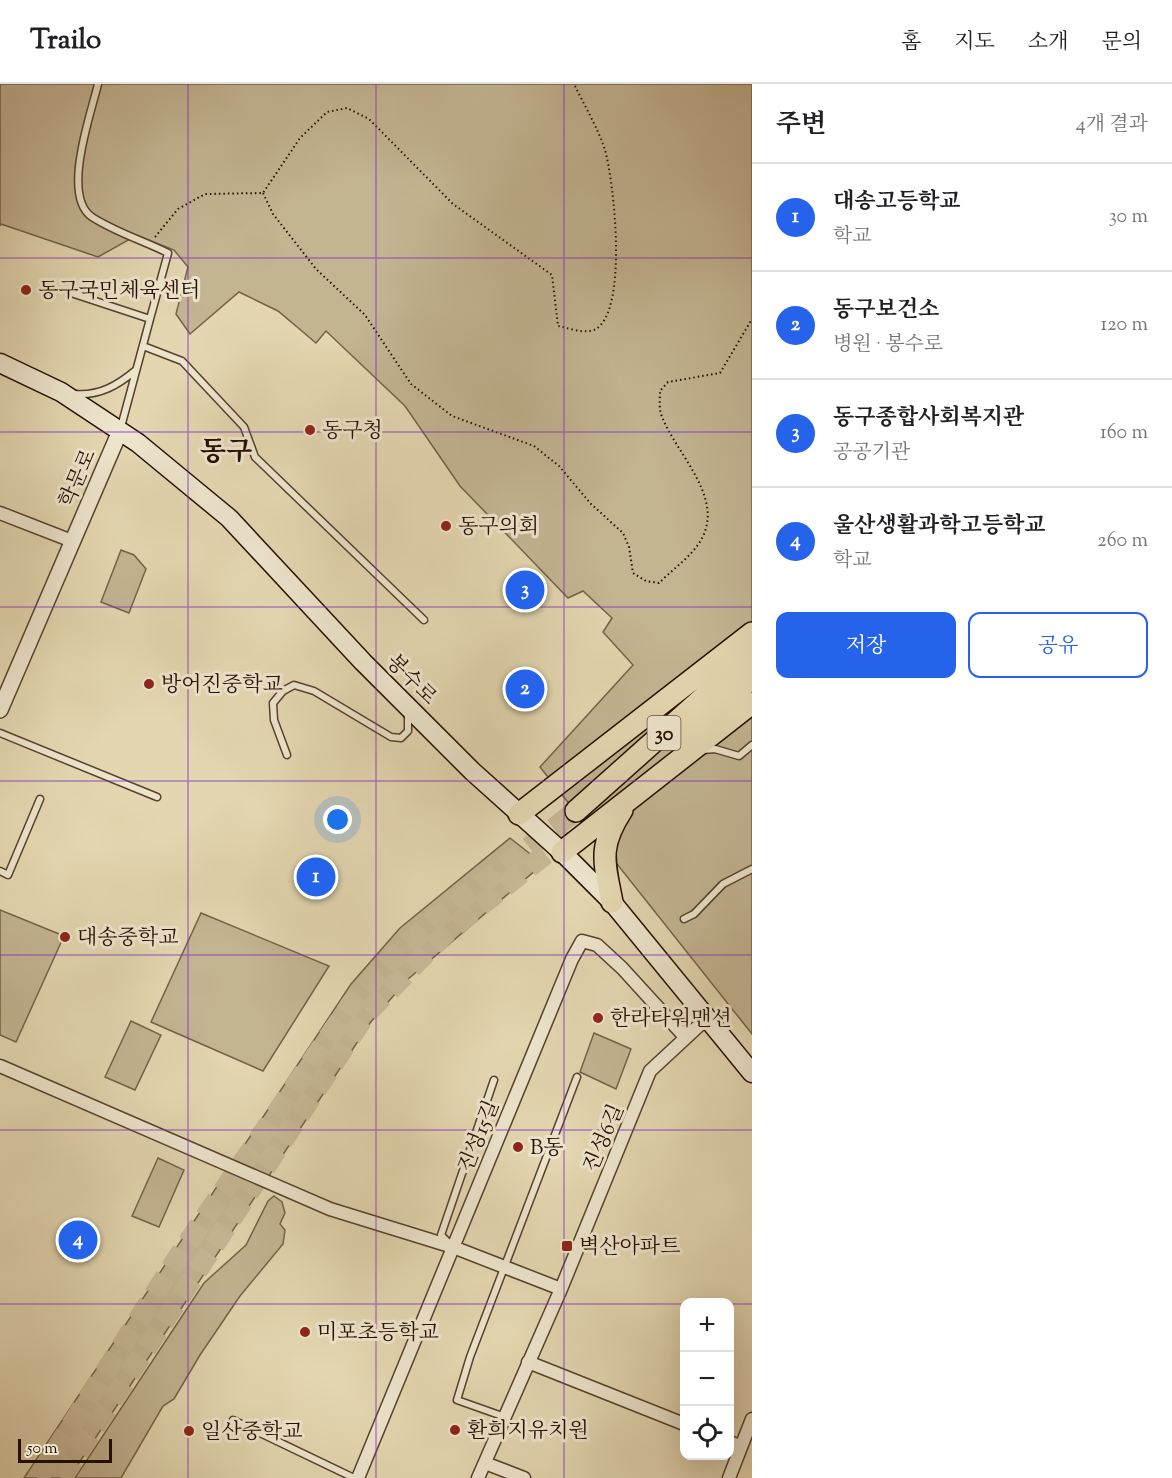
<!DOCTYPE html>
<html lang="ko">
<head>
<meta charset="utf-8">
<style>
  body { margin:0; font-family:"Sorts Mill Goudy","Noto Serif KR",serif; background:#f2f2f2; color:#202124 }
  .controls { position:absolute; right:18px; bottom:18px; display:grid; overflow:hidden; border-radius:12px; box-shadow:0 6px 24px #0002 }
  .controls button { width:54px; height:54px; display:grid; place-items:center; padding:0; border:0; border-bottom:2px solid #e0e0e0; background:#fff; color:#202124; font:30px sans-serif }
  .scale { position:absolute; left:18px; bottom:15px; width:94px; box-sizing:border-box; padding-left:6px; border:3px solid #261000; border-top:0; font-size:16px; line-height:21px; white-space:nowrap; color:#261000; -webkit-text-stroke:4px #ede4cc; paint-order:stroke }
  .you { position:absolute; left:338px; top:736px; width:21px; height:21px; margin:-15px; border:4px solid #fff; border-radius:50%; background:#1a73e8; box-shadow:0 0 0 9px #1a73e833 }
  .badge { display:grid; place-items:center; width:39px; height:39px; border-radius:50%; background:#2563eb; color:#fff; font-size:20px; font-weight:700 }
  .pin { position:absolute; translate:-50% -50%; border:3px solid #fff; box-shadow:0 2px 6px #0006 }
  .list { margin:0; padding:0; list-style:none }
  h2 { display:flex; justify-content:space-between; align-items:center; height:78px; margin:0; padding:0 24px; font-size:26px }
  h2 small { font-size:20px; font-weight:400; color:#757577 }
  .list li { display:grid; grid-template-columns:39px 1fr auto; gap:18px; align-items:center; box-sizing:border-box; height:108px; padding:0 24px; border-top:2px solid #e0e0e0 }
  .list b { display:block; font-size:22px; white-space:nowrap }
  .list p { margin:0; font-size:20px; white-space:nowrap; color:#757577 }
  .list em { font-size:20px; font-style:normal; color:#757577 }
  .actions { display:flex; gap:12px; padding:18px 24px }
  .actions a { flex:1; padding:14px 0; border:2px solid #2563eb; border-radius:12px; text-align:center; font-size:21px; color:#2563eb }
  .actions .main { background:#2563eb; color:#fff }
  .icon { flex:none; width:33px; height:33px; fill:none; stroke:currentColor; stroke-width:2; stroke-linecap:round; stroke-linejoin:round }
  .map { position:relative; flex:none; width:752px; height:1394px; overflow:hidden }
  header { display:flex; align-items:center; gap:36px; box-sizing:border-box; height:84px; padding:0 30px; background:#fff; border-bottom:2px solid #e0e0e0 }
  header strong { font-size:28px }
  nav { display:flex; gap:33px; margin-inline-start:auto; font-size:21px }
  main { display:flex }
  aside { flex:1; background:#fff }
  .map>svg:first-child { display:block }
  .green { fill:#c3b492; stroke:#746249; stroke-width:1.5 }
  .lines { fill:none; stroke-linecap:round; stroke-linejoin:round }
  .trunk-tunnel { stroke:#c7b896; stroke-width:21; stroke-dasharray:21 10; stroke-linecap:butt }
  .service-casing { stroke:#55422c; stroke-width:9 }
  .minor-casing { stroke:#55422c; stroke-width:15 }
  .tertiary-casing { stroke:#55422c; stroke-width:18 }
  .secondary-casing { stroke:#261000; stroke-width:21 }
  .trunk-casing { stroke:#261000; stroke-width:24 }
  .path { stroke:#261000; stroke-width:2; stroke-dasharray:1.5 3; stroke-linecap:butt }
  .service { stroke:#ede4cc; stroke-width:6 }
  .minor { stroke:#ede4cc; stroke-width:12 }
  .tertiary { stroke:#ede4cc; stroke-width:15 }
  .secondary { stroke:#ede4cc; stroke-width:18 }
  .trunk { stroke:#e3d6b0; stroke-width:21 }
  .grid { fill:none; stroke:#7b2cbf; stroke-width:1.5; stroke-opacity:0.55 }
  .poi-dot { fill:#8f2418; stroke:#ede4cc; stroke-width:2 }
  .labels { text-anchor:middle; stroke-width:6; stroke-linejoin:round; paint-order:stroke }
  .shield { fill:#ede4cc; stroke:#62503d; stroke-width:1.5 }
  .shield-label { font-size:20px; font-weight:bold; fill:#261000 }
  .poi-label { font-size:21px; fill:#261000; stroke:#ede4cc; text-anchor:start }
  .street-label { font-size:21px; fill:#261000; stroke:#ede4cc }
  .district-label { font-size:27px; font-weight:bold; fill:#261000; stroke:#ede4cc }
</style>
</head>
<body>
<header>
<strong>Trailo</strong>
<nav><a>홈</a><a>지도</a><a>소개</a><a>문의</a></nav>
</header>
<main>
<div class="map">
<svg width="752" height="1394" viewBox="0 0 752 1394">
  <rect width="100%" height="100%" fill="#e3d6b0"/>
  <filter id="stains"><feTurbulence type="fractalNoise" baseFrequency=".00333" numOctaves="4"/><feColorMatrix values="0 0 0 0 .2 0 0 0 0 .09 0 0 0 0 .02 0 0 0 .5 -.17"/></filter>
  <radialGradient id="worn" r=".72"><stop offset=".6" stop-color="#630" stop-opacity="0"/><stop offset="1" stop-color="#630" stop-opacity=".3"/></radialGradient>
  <path class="green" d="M0 0H752V950L540 683 633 581 603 548 612 534 583 507 568 514 460 402 405 322 326 247 316 259 278 227 239 208 190 250 176 230 188 183 174 166 137 151 98 173 1 140 0 142Z
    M121 466 134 471 146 485 129 529 101 518Z
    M510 754 543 780 407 896 370 939 69 1394H24L351 900 400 844Z
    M0 826 64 852 16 958 0 951Z
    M201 829 329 882 263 987 151 938Z
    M131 937 161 951 135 1006 105 993Z
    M594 949 631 965 616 1005 580 988Z
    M158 1074 184 1086 159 1143 132 1132Z
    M274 1112 282 1118 285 1129 280 1140 285 1146 283 1160 240 1212 200 1271 174 1315 163 1322 121 1394H75L204 1199 246 1161 268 1117Z"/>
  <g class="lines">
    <path class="trunk-tunnel" d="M38 1394 180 1170 352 919 392 875 434 836 576 727
      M61 1394 366 930 447 848 570 751"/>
    <defs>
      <path id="service" d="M98 0C91 30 61 112 92 133 115 148 144 157 168 169L150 235
        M74 210 150 235 121 343
        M143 262 182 277 244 343 255 373 424 536
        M75 310C100 312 118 301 136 286
        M0 649 157 713
        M703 666 715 665 739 672 752 661
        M287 671 274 636 273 619 283 607 294 601 314 607 391 653 401 654 408 647V629
        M0 787 8 791 40 715
        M684 835 694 830 723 800 752 785
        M448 1158 441 1151 494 996
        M505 1333 457 1316 470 1273 577 993
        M233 1336 354 1394"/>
      <path id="minor" d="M0 429 72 457
        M0 982 330 1125 453 1163 561 1205
        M528 1278 684 1340
        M730 1358 741 1363
        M485 1379 524 1394
        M358 1394 572 875 582 857 597 861 622 884 685 953
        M478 1394 561 1205 650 987 706 935
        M729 1394 752 1335"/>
      <path id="tertiary" d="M0 626 120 347"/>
      <path id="secondary" d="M0 279 61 308 138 359 229 434 363 578 472 687 562 768 612 818 752 989"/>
      <path id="trunk" d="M684 658 752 593
        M576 727 752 570
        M519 730 752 549
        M562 768 752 619
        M612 818C604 777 598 763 622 726"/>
    </defs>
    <use href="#service" class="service-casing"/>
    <use href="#minor" class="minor-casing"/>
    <use href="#tertiary" class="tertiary-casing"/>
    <use href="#secondary" class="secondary-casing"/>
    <use href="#trunk" class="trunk-casing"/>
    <path class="path" d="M263 109 273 130 316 185 365 231 411 300 452 332 534 362 559 382 591 420 623 449 629 463 633 489 646 497 659 499C672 486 692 472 701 456 726 413 674 368 661 330 659 323 660 314 660 307L668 298 720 289 752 235
      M155 153 178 125 205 110 263 109 300 54 327 28 347 24 369 35 453 120 552 191 558 242C569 244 582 250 594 246 629 230 614 98 605 66 598 44 584 21 574 0"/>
    <use href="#service" class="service"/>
    <use href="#minor" class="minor"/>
    <use href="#tertiary" class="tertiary"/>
    <use href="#secondary" class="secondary"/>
    <use href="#trunk" class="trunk"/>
  </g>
  <path class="grid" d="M188 0V1394M376 0V1394M564 0V1394M0 174H752M0 348H752M0 523H752M0 697H752M0 871H752M0 1046H752M0 1220H684M730 1220H752"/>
  <g class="poi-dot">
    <circle cx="26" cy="206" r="6"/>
    <circle cx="310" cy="346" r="6"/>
    <circle cx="446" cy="442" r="6"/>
    <circle cx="149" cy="600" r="6"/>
    <circle cx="65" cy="853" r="6"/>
    <circle cx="598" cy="934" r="6"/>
    <circle cx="518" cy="1063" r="6"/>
    <rect x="561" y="1156" width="12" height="12" rx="3"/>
    <circle cx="305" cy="1248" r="6"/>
    <circle cx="455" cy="1346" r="6"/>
    <circle cx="189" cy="1347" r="6"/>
  </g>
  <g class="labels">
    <rect class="shield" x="647.5" y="632" width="33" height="34" rx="4.5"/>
    <g class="shield-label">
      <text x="664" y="656">30</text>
    </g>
    <g class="poi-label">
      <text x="38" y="213">동구국민체육센터</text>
      <text x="322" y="353">동구청</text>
      <text x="458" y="449">동구의회</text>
      <text x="161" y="607">방어진중학교</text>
      <text x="77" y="860">대송중학교</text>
      <text x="610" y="941">한라타워맨션</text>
      <text x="530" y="1070">B동</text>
      <text x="579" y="1169">벽산아파트</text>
      <text x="317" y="1255">미포초등학교</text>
      <text x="467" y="1353">환희지유치원</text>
      <text x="201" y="1354">일산중학교</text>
    </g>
    <g class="street-label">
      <text transform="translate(77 394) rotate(-66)" y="7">학문로</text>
      <text transform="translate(412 595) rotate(45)" y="7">봉수로</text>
      <text transform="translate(478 1052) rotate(-68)" y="7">진성15길</text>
      <text transform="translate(603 1054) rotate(-67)" y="7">진성6길</text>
    </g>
    <g class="district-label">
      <text x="226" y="376">동구</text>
    </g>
  </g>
  <rect width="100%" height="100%" filter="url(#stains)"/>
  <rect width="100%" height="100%" fill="url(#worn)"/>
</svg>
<div class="controls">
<button>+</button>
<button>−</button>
<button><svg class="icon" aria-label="locate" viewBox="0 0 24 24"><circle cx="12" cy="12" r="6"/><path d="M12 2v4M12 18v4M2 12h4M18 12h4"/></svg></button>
</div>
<div class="scale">50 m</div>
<div class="you"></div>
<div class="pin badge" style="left:316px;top:793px">1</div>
<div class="pin badge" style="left:525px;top:605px">2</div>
<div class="pin badge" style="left:525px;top:506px">3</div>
<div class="pin badge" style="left:78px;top:1156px">4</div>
</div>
<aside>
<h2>주변<small>4개 결과</small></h2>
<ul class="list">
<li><span class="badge">1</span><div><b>대송고등학교</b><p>학교</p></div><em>30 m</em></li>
<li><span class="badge">2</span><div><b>동구보건소</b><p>병원 · 봉수로</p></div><em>120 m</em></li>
<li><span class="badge">3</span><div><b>동구종합사회복지관</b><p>공공기관</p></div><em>160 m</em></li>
<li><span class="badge">4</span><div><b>울산생활과학고등학교</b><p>학교</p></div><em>260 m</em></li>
</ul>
<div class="actions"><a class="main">저장</a><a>공유</a></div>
</aside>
</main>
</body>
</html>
